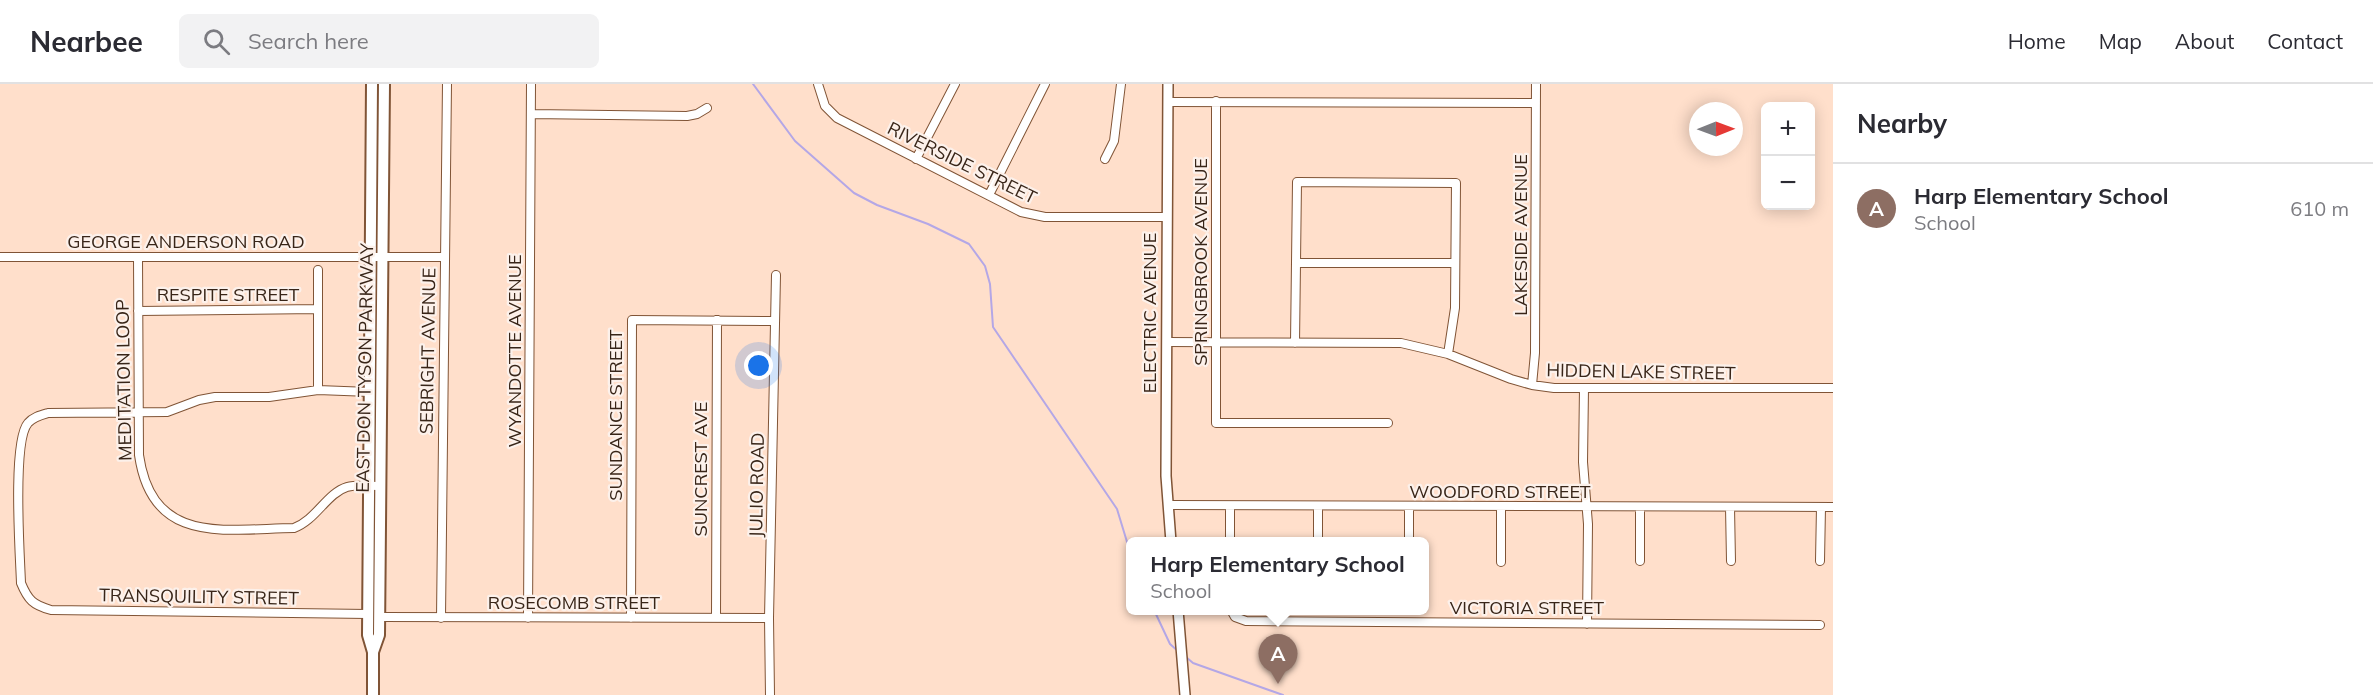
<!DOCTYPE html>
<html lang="en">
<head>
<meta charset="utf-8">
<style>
  body { margin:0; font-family:Mulish,sans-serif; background:#f2f2f3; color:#2b2b33 }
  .controls { position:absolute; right:18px; top:18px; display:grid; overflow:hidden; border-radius:9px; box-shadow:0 3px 15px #0003 }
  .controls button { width:54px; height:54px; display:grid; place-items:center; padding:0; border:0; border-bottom:2px solid #e1e1e2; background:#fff; color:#2b2b33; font:30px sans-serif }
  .compass { position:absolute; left:1689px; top:18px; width:54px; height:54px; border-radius:50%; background:#fff; box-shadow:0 3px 15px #0003; rotate:89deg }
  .you { position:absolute; left:759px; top:282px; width:21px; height:21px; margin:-15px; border:4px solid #fff; border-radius:50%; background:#1a73e8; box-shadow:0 0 0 9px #1a73e833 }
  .badge { display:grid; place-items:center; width:39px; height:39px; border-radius:50%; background:#285e79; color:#fff; font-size:20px; font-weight:700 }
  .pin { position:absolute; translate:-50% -50px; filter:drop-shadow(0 2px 3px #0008) }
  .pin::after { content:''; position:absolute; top:32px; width:21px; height:18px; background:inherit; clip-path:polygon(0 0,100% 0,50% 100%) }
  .popup { position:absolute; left:1126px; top:453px; width:303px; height:78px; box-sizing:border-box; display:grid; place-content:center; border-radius:9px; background:#fff; filter:drop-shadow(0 2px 4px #0005); font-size:20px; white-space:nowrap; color:#7c7c81 }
  .popup b { font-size:22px; color:#2b2b33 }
  .popup::after { content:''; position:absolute; left:50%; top:100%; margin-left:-12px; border:12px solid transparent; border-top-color:#fff }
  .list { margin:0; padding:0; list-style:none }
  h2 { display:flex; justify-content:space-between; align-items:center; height:78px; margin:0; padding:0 24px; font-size:26px }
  h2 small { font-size:20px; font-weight:400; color:#7c7c81 }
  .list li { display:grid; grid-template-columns:39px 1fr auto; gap:18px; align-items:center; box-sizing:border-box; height:90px; padding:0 24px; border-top:2px solid #e1e1e2 }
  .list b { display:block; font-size:22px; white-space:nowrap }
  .list p { margin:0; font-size:20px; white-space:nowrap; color:#7c7c81 }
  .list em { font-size:20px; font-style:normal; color:#7c7c81 }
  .icon { flex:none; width:33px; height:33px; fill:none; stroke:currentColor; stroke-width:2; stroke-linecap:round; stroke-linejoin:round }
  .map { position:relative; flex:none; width:1833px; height:611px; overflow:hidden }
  header { display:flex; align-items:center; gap:36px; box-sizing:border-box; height:84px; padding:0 30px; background:#fff; border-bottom:2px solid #e1e1e2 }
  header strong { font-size:28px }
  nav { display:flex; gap:33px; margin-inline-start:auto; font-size:21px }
  .search { width:420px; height:54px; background:#f2f2f3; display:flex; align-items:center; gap:15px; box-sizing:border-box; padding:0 21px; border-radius:9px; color:#7c7c81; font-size:22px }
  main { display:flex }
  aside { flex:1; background:#fff }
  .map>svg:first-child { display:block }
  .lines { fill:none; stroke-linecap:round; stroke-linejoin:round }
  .stream { stroke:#b4a7e6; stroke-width:2 }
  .minor-casing { stroke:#805436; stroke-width:10 }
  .tertiary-casing { stroke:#805436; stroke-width:12 }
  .secondary-casing { stroke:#805436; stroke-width:14 }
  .minor { stroke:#fff; stroke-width:8 }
  .tertiary { stroke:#fff; stroke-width:9 }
  .secondary { stroke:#fff; stroke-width:10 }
  .labels { text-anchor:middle; stroke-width:4.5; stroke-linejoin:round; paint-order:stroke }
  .street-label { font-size:18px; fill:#382518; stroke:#fcf1eb }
</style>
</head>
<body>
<header>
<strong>Nearbee</strong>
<div class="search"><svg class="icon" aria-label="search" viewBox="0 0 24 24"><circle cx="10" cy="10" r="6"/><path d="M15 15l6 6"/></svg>Search here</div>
<nav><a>Home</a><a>Map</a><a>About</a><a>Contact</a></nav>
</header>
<main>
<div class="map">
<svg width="1833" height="611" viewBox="0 0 1833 611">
  <rect width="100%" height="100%" fill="#ffdfcb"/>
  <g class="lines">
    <path class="stream" d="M753 0 795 57 854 109 877 121 928 140 969 160 985 182 990 200 993 243 1117 425 1131 471
      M1154 526 1170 560 1179 568
      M1186 573 1193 579 1283 611"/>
    <defs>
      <path id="minor" d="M818 0 825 22 837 34 1021 128 1045 133H1167
        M1216 17V339H1388
        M1168 18 1536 19
        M531 30 687 32 697 30 707 24
        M916 75 955 0
        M1105 75 1114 57 1121 0
        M989 111 1045 0
        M0 173H444
        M138 173 139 371C152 462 225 445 294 444 316 436 327 409 347 403 357 400 370 402 381 402
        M1296 179H1455
        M318 186V306
        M138 227 318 225
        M1167 258 1401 259 1448 270 1511 295 1532 301 1554 304H1833
        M1295 259 1297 98 1456 99 1455 224 1448 270
        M1532 301 1535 269 1536 0
        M1584 304 1583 378 1588 440 1587 540
        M1168 421 1833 423
        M1730 423 1731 477
        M1230 458V422
        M1318 458V422
        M1409 458V422
        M1640 477V423
        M1820 477 1821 423
        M1501 478V423
        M1231 526 1235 533 1246 537 1820 541
        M368 530 51 526C33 521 28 516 21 499 20 471 12 357 28 339 33 333 41 331 48 329L167 328 199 316 215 313H269L318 306 370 308
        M379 533 769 534
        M441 534 447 0
        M528 534 531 0
        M631 534 632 236 775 237
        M716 534 717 236
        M770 611 769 534 776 191"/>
      <path id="tertiary" d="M1168 0 1166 392 1171 458
        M1178 526 1185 611"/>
      <path id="secondary" d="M372 0 368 551 373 568V611
        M373 568 379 551 384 0"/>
    </defs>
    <use href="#minor" class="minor-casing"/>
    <use href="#tertiary" class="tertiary-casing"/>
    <use href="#secondary" class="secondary-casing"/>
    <use href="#minor" class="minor"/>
    <use href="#tertiary" class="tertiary"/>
    <use href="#secondary" class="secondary"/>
  </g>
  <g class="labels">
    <g class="street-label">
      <text transform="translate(962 79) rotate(26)" y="6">RIVERSIDE STREET</text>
      <text transform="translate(1521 151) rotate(-90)" y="6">LAKESIDE AVENUE</text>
      <text x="186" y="164">GEORGE ANDERSON ROAD</text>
      <text transform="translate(1201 178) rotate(-90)" y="6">SPRINGBROOK AVENUE</text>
      <text x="228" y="217">RESPITE STREET</text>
      <text transform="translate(1150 229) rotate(-90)" y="6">ELECTRIC AVENUE</text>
      <text transform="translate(428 267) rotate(-89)" y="6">SEBRIGHT AVENUE</text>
      <text transform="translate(515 267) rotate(-90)" y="6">WYANDOTTE AVENUE</text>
      <text transform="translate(365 284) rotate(-89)" y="6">EAST DON TYSON PARKWAY</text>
      <text transform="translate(1641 288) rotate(1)" y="6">HIDDEN LAKE STREET</text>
      <text transform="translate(124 296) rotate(-91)" y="6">MEDITATION LOOP</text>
      <text transform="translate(616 331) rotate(-90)" y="6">SUNDANCE STREET</text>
      <text transform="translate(701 385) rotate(-90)" y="6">SUNCREST AVE</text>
      <text transform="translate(757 401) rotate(-89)" y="6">JULIO ROAD</text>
      <text x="1500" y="414">WOODFORD STREET</text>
      <text transform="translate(199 513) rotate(1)" y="6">TRANSQUILITY STREET</text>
      <text x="574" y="525">ROSECOMB STREET</text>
      <text x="1527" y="530">VICTORIA STREET</text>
    </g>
  </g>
</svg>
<div class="controls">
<button>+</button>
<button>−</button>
</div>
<svg class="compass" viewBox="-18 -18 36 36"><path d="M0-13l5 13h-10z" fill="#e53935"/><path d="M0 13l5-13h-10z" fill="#7c7c81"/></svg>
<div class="you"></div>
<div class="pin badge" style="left:1278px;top:600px;background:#8d6e63">A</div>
<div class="popup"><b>Harp Elementary School</b>School</div>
</div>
<aside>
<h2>Nearby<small></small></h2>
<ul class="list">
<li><span class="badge" style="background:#8d6e63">A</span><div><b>Harp Elementary School</b><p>School</p></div><em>610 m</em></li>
</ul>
</aside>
</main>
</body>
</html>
